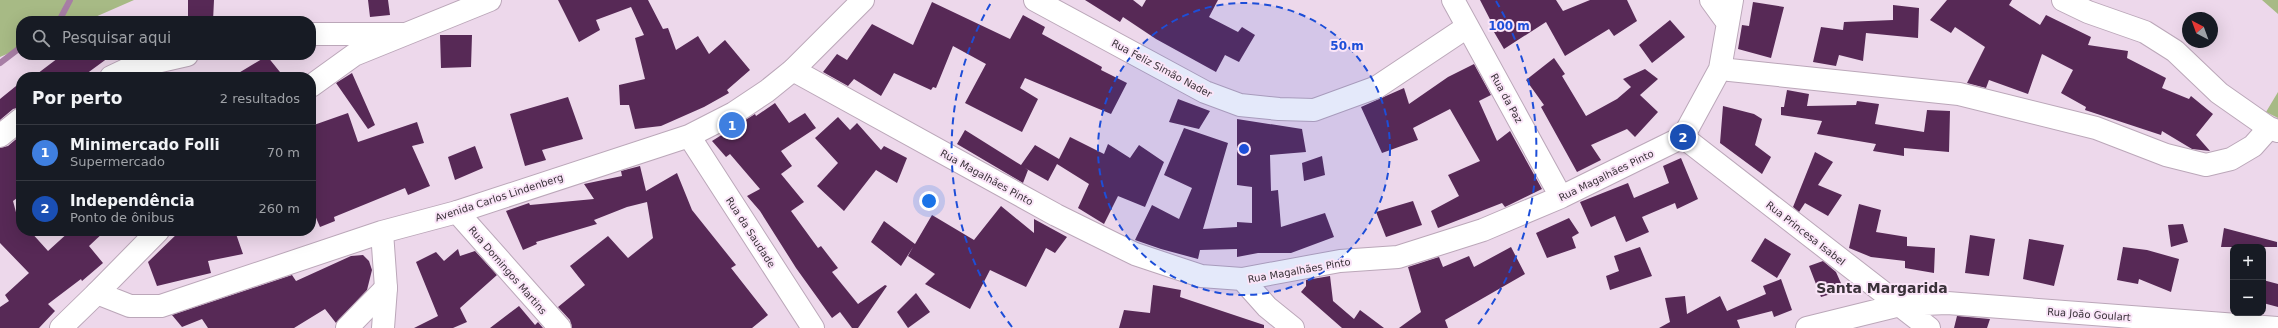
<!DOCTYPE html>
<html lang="pt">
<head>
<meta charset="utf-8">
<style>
  body { margin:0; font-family:"DejaVu Sans",sans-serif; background:#242831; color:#f1f3f6 }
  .controls { position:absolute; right:12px; bottom:12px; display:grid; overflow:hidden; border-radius:8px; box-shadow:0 4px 16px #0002 }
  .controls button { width:36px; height:36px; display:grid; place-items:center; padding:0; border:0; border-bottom:1px solid #363941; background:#171b24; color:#f1f3f6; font:20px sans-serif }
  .compass { position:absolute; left:2182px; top:12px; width:36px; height:36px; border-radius:50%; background:#171b24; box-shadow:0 4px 16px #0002; rotate:319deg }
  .you { position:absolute; left:929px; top:201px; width:14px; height:14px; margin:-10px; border:3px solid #fff; border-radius:50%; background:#1a73e8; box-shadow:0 0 0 6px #1a73e833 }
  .badge { display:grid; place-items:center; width:26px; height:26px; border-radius:50%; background:#627a2c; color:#fff; font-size:13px; font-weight:700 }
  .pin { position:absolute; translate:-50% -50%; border:2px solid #fff; box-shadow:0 1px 4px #0006 }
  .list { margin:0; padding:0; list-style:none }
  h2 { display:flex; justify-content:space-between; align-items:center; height:52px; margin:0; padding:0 16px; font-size:17px }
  h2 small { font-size:13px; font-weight:400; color:#9ea1a6 }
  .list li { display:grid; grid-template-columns:26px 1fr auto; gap:12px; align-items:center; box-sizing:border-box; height:56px; padding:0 16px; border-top:1px solid #363941 }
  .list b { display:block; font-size:15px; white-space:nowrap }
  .list p { margin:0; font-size:13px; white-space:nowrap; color:#9ea1a6 }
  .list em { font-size:13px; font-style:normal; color:#9ea1a6 }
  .icon { flex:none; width:22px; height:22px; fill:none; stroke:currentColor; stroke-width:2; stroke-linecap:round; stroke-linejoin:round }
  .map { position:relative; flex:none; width:2278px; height:328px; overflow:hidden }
  .search { position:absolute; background:#171b24; box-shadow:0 4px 16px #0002; left:16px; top:16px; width:300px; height:44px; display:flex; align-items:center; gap:10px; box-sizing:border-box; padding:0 14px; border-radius:16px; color:#9ea1a6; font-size:15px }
  .panel { position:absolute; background:#171b24; box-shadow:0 4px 16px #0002; left:16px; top:72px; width:300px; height:164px; border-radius:16px }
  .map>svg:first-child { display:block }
  .green { fill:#a7ba85 }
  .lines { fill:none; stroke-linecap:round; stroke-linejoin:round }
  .stream { stroke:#a77ea5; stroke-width:6 }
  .building { fill:#572956 }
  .minor-casing { stroke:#bba7b9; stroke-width:24 }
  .tertiary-casing { stroke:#bba7b9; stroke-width:24 }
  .minor { stroke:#fff; stroke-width:22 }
  .tertiary { stroke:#fff; stroke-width:22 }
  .ring { fill:none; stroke:#1d4ed8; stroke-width:2; stroke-dasharray:7 5 }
  .labels { text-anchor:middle; stroke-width:4; stroke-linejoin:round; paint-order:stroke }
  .street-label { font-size:10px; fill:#3a3239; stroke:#fae5f8 }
  .district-label { font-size:14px; font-weight:bold; fill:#3a3239; stroke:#fae5f8 }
  .centre { fill:#1d4ed8; stroke:#fae5f8; stroke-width:2 }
  .ring-label { font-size:12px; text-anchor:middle; font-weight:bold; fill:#1d4ed8; stroke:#fae5f8; stroke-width:4; stroke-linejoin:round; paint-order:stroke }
</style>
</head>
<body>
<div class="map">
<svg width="2278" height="328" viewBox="0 0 2278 328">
  <rect width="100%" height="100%" fill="#edd8eb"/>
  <path class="green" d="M0 0H134L86 21H21V48L0 57Z
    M2262 0H2278V14Z
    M2278 92V118L2266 112Z"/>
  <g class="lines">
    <path class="stream" d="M59 21 70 0
      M0 63 21 47"/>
  </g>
  <path class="building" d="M188 0H214L213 21H188Z
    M368 0H388L390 15 370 17Z
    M558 0H648L663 29 668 28 676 50 698 36 709 54 725 40 750 70 727 90 729 93 704 107 661 126 635 129 629 105H620L619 85 645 79 635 38 644 35 631 7 596 20 600 30 579 42Z
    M1085 0H1133L1142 7 1146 0H1218L1209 17 1238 32 1242 27 1255 35 1239 62 1225 55 1216 72 1156 39 1123 17 1120 22Z
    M1480 0H1556L1563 11 1590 0H1627L1637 21 1614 36 1609 29 1565 56 1546 22 1504 49 1494 32 1496 31Z
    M1947 0H2012L2009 5 2040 25 2046 15 2091 37 2088 45 2128 51 2127 58 2166 78 2162 88 2189 99 2191 96 2213 114 2196 135 2210 151 2192 149 2162 131 2161 135 2085 110 2086 107 2061 93 2073 70 2042 54 2028 94 1989 80 1986 88 1967 83 1985 47 1955 27 1951 33 1930 20Z
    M932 2 1010 39 1023 15 1045 27 1042 34 1102 67 1101 70 1127 83 1111 114 1025 78 1020 88 1038 99 1022 132 965 103 986 64 953 46 936 88 933 87 931 90 894 73 881 96 854 79 848 86 823 72 837 54 847 60 872 24 913 45Z
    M1753 2 1784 7 1771 58 1738 49 1742 25 1749 26Z
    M1893 5 1919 8 1918 38 1866 33 1863 61 1839 55 1836 66 1813 62 1821 27 1843 30 1844 22 1893 20Z
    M1670 20 1685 37 1652 63 1639 45Z
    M440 35H472L471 67 441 68Z
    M62 55H112L82 77H33Z
    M267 56 284 77H232Z
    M1554 58 1565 74 1562 76 1586 116 1617 99 1631 87 1623 79 1645 69 1658 79 1640 95 1658 112 1635 137 1627 129 1591 145 1601 160 1577 172 1541 107 1544 105 1526 80Z
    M1474 64 1491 95 1479 101 1497 141 1510 131 1542 189 1505 207 1502 203 1438 228 1431 211 1459 196 1448 175 1480 161 1450 109 1413 128 1418 140 1382 153 1361 107 1404 88 1409 104 1448 77Z
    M352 73 375 125 368 129 336 83Z
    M21 82V107L13 109 0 120V99Z
    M1787 90 1809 94 1807 106 1856 105 1857 101 1879 104 1875 124 1924 132 1927 110 1950 111 1949 152 1904 148V156L1873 151 1876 144 1817 134 1822 121 1781 115V107H1784Z
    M568 97 583 139 542 150 546 160 525 166 510 114Z
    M1178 99 1210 111 1199 129 1169 122Z
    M775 103 789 123 805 113 816 128 781 151 792 166 781 174 804 202 791 211 818 248 821 246 838 268 832 272 858 304 885 285 887 286 858 328H852L840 312 832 318 796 268 760 211 747 196 760 189 730 154 726 157 712 141 755 114 756 116Z
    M1723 106 1754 114 1762 119 1755 145 1771 157 1762 174 1720 143Z
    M348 113 358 142 417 122 424 143 412 146 430 186 408 195 405 188 334 217 335 221 320 227 311 206V126Z
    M838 117 850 130 857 123 881 150 884 146 907 158 897 183 876 170 844 211 817 186 838 163 815 138Z
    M1237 119 1302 129 1306 152 1270 155 1271 191 1278 190 1281 227 1325 213 1334 237 1291 253H1258L1237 257V249L1200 250 1198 259 1161 249 1135 240 1152 205 1179 219 1192 188 1164 175 1184 128 1228 143 1203 229 1237 227V222L1252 223V187L1237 185Z
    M965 130 1021 165 1035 145 1059 159 1070 137 1104 154 1108 144 1130 158 1139 145 1164 162 1145 207 1118 196 1104 224 1078 208 1089 184 1057 164 1048 181 1025 168 1028 170 1023 183 957 144Z
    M21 135V195L13 201 21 231H30L48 251 70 231H105L89 246 103 263 82 281 81 279 48 304 55 311 39 328H0V307L9 301 5 295 29 273 0 243V148L8 146Z
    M475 146 483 168 455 180 448 157Z
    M1815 152 1833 162 1818 185 1842 195 1828 216 1805 203 1799 212 1793 207Z
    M1322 156 1325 175 1304 181 1302 163Z
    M1681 158 1698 199 1677 209 1675 203 1642 217 1649 232 1626 242 1615 216 1591 227 1580 202 1628 183 1634 198 1669 183 1663 166Z
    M640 166 646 191 677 173 692 210 736 265 731 268 768 315 752 328H572L570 320 558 307 585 285 570 266 608 236 628 258 653 238 647 202 627 207 594 220 597 224 536 242 537 244 523 250 506 211 529 203 530 205 594 199 584 184 622 176 621 171Z
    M1413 201 1422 225 1386 237 1376 212Z
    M1859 204 1881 210 1876 232 1907 237V246L1935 248 1934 273 1905 268V261L1871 257 1849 248Z
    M1001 206 1034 233V219L1067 237 1055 253 1046 248 1026 287 990 270 970 309 925 284 935 274 908 256 913 247 901 266 871 242 884 221 915 244 932 215 974 240Z
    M1569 218 1579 233 1572 237 1576 248 1547 258 1536 233Z
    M2183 224 2188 242 2171 247 2168 225Z
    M2224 228 2277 242V247H2221Z
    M180 231H235L243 254 208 261 211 273 157 286 148 262Z
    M1970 235 1995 239 1989 276 1965 273Z
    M1765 238 1791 254 1777 278 1751 261Z
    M2029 239 2064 245 2054 286 2023 279Z
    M1511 247 1525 274 1445 320 1448 328H1399L1421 312 1408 267 1439 257 1443 267 1469 256 1474 267Z
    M1640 247 1652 276 1610 290 1606 276 1619 271 1614 256Z
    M2123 247 2147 250 2179 259 2171 292 2139 279 2138 284 2117 280Z
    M458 249 460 256 475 251 497 275 460 308 467 322 453 328H414L438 316 416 262 436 252 444 261Z
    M363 255 369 261 372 270 367 290 336 323 325 309 294 328H208L202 319 182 327 172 315 292 275 296 281 351 256Z
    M1823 261 1836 272 1844 290 1821 297 1809 266Z
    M1330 276 1333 301 1354 319 1360 310 1384 328H1342L1301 292 1306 286V280Z
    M1781 279 1792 310 1774 317 1772 311 1737 320 1740 328H1659L1670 322 1665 298 1685 296 1687 314 1720 296 1727 311 1766 294 1763 286Z
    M2263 280 2278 284V307L2263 303Z
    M1153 285 1181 290 1180 297 1264 325V328H1119L1124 310 1150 313Z
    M916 293 930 312 908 328 897 312Z
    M519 306 535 325 538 322 543 328H490Z
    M1957 316 1990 319 1987 328H1954Z"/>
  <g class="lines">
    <defs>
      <path id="minor" d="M1035 0 1205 92 1240 105 1279 109 1314 110 1377 87 1467 27
        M1453 0 1561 197
        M1711 0 1727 22
        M311 34H402
        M1720 69 1959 94 2096 128 2166 155 2206 165 2231 159 2253 146 2269 128
        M793 70 1056 215 1135 254 1201 276 1242 279 1340 261 1398 257 1483 230 1561 197 1683 137 1720 69 1732 0
        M111 77 130 68 187 55
        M0 136 21 119
        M1683 137 1929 328
        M457 212 560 328
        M1242 279 1267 307 1293 328
        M61 328 97 293
        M347 328 386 288
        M1807 328 1900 305 1947 303 2278 328"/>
      <path id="tertiary" d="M2063 0 2088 12 2145 32 2175 51 2219 93 2269 128 2278 131
        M311 86 354 55 490 0
        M689 136 813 328
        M158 231 97 293 130 306H161L382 232 457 212 689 136 734 113 767 91 793 70 863 0
        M382 232 386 288 383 328"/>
    </defs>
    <use href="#minor" class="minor-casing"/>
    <use href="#tertiary" class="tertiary-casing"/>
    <use href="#minor" class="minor"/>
    <use href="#tertiary" class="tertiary"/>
  </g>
  <circle cx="1244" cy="149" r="146" fill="#1d4ed8" fill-opacity=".12"/>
  <g class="ring">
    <circle cx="1244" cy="149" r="146"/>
    <path d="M1012 327A292 292 0 0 1 992 1M1496 1A292 292 0 0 1 1476 327"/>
  </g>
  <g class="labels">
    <g class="street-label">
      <text transform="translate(1162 68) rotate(28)" y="4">Rua Feliz Simão Nader</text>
      <text transform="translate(1507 98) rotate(61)" y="4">Rua da Paz</text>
      <text transform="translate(1606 175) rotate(-26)" y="4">Rua Magalhães Pinto</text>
      <text transform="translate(987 177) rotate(29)" y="4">Rua Magalhães Pinto</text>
      <text transform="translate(499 197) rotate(-18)" y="4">Avenida Carlos Lindenberg</text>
      <text transform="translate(751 232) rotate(57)" y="4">Rua da Saudade</text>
      <text transform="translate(1806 233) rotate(38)" y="4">Rua Princesa Isabel</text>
      <text transform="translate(508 270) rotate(49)" y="4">Rua Domingos Martins</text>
      <text transform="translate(1299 270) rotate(-10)" y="4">Rua Magalhães Pinto</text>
      <text transform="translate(2089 314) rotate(4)" y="4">Rua João Goulart</text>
    </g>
    <g class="district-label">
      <text x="1882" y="293">Santa Margarida</text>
    </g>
  </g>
  <circle cx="1244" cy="149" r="6" class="centre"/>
  <g class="ring-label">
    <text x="1509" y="30">100 m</text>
    <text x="1347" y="50">50 m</text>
  </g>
</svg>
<div class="controls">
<button>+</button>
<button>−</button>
</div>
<svg class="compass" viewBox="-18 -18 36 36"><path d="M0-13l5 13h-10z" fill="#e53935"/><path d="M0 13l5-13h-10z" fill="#9ea1a6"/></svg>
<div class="you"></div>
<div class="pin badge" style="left:732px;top:125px;background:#3f7fe0">1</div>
<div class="pin badge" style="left:1683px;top:137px;background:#1a4fb4">2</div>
<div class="search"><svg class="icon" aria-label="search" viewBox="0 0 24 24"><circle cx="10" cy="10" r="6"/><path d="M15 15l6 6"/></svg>Pesquisar aqui</div>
<section class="panel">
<h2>Por perto<small>2 resultados</small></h2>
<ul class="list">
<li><span class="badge" style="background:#3f7fe0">1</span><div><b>Minimercado Folli</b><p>Supermercado</p></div><em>70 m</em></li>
<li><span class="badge" style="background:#1a4fb4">2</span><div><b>Independência</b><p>Ponto de ônibus</p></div><em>260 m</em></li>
</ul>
</section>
</div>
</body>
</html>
